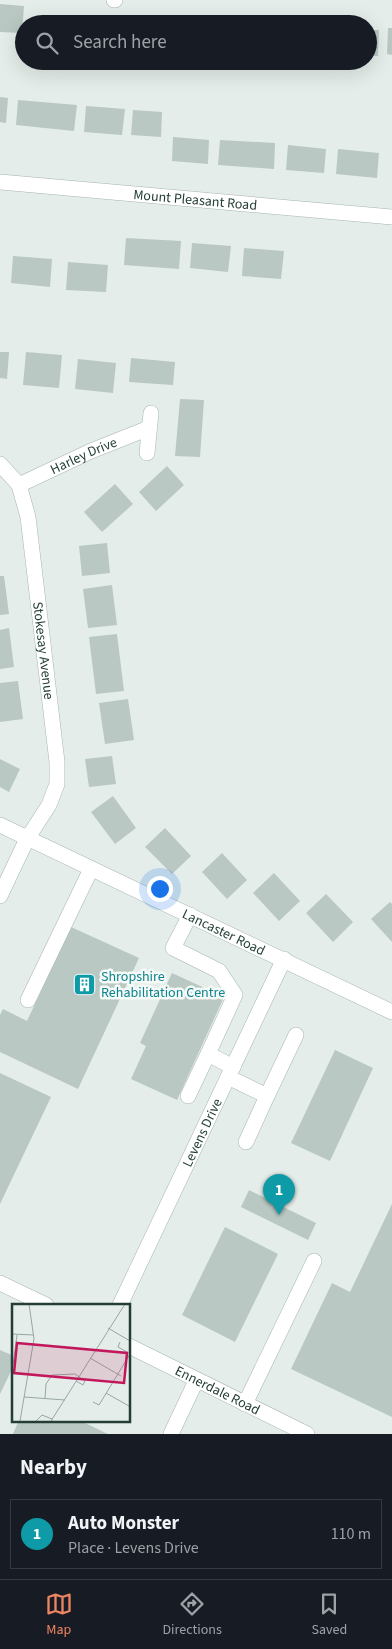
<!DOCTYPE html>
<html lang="en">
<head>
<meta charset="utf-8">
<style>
  body { margin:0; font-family:"Source Sans 3",sans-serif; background:#242831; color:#f1f3f6 }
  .you { position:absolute; left:159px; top:888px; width:18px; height:18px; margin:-12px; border:4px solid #fff; border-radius:50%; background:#1a73e8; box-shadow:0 0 0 8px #1a73e833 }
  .badge { display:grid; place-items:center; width:32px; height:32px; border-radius:50%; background:#ed8462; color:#fff; font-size:16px; font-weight:700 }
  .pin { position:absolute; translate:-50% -41px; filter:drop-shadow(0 1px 2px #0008) }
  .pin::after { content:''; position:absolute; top:26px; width:18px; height:15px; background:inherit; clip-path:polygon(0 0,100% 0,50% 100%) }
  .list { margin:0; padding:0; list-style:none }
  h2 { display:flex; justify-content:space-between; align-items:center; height:65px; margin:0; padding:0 20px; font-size:21px }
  h2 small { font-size:16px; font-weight:400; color:#9ea1a6 }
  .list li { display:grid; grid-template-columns:32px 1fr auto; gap:15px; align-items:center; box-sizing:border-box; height:70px; margin:0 10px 10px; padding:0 10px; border:1px solid #363941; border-radius:0px }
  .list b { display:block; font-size:19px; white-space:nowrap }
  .list p { margin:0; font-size:16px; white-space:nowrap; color:#9ea1a6 }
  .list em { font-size:16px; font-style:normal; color:#9ea1a6 }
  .icon { flex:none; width:28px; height:28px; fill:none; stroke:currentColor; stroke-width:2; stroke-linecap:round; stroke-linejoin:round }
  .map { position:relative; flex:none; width:392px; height:1434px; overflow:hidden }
  .search { position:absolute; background:#171b24; box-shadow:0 5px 20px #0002; left:15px; right:15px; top:15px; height:55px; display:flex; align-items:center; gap:12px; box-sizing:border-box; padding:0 18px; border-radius:28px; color:#9ea1a6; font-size:19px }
  .sheet { height:145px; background:#171b24 }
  nav { display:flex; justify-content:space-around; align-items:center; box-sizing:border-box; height:70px; border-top:1px solid #363941; background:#171b24; font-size:14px; color:#9ea1a6 }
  nav a { display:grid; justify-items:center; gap:2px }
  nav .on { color:#ed8462 }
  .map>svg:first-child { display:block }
  .building { fill:#b9c8c2 }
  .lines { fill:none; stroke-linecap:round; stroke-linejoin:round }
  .minor-casing { stroke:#a7b5b0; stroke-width:16 }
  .minor { stroke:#fff; stroke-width:15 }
  .labels { text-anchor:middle; stroke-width:5; stroke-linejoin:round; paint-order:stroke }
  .street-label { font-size:14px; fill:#243e37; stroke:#f5faf7 }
  .culture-label { font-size:14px; fill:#0d838f; stroke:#f5faf7; text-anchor:start }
  .inset-road { fill:none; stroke:#97a7a2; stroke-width:1 }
  .view { fill:#c2185b; fill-opacity:0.15; stroke:#c2185b; stroke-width:2.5 }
  .inset-edge { fill:none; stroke:#243e37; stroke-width:2.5 }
</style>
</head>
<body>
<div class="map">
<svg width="392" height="1434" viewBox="0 0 392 1434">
  <rect width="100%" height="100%" fill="#e4ede9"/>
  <path class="building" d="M0 4 24 6 22 33 0 32Z
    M282 15 327 17V24H282Z
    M234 19 269 21V24H233Z
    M388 28H392V55L387 54Z
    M368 30H379L378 56H368Z
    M0 97 8 98 6 123 0 122Z
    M18 100 77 105 74 131 16 125Z
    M86 106 125 109 122 135 84 132Z
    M133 110 162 112 161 137 131 135Z
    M173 137 209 140 208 164 172 161Z
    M220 140 275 143 274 169 218 165Z
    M288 145 326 149 324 173 286 170Z
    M338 149 379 153 377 178 336 174Z
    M126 238 181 241 179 269 124 265Z
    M192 243 231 246 228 272 190 268Z
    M244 248 284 251 281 279 242 276Z
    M13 256 52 259 50 287 11 283Z
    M68 262 108 265 106 292 66 290Z
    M0 352H9L7 379 0 378Z
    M26 352 62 355 59 388 23 385Z
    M131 358 175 362 173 385 129 382Z
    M78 359 116 363 113 393 75 389Z
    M180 399 204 400 200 457 175 456Z
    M167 466 184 485 156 511 139 492Z
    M115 484 133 504 102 532 84 512Z
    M107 543 110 573 82 576 79 546Z
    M0 576H4L9 614 0 615Z
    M112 585 117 625 88 628 83 589Z
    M9 628 14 667 0 669V630Z
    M117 634 124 691 96 694 89 637Z
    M18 681 23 719 0 722V683Z
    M128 699 134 740 105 744 99 703Z
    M112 756 116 784 89 787 85 759Z
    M0 759 20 769 9 792 0 787Z
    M113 796 136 828 115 844 91 812Z
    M165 828 191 856 172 874 145 847Z
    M222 853 247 880 227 899 202 872Z
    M274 873 300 901 279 921 253 893Z
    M326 894 353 922 333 942 306 913Z
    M390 902 392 904V942L371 919Z
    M71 927 139 958 78 1089 0 1052V1015L3 1009 27 1021Z
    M172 973 224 997 177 1100 131 1079 146 1046 140 1043Z
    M335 1050 373 1068 330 1161 291 1143Z
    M0 1073 51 1097 0 1204Z
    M249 1190 316 1223 308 1240 241 1207Z
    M392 1204V1417L291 1369 332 1283 350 1292Z
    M225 1227 278 1254 235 1342 182 1315Z
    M0 1350 14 1356V1365L0 1394Z
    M19 1420H79L108 1434H13Z"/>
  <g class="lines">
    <defs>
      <g id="minor">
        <path d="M114 0H115"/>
        <path id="s1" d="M0 182 392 217"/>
        <path d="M147 453 151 413"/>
        <path id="s2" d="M0 464 19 485 28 517 57 762V784L49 805 27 839 0 896"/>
        <path id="s3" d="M19 485 91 451 149 428"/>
        <path id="s4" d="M0 825 392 1012"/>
        <path d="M190 915 173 948 219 971 235 995 208 1054 233 1067"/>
        <path d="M28 1000 91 869"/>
        <path d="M228 1077 267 1096 296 1035"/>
        <path d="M188 1096 208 1054"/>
        <path d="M246 1142 267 1096"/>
        <path d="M0 1283 46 1305"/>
        <path id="s5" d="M120 1305 284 959"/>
        <path id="s6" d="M129 1346 307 1434"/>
        <path d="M245 1404 314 1261"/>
        <path d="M171 1434 196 1381"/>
      </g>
    </defs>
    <use href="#minor" class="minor-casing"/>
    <use href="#minor" class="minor"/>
  </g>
  <defs>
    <symbol id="building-square" viewBox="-11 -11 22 22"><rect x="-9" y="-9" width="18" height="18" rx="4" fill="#0f9aa8" stroke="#f5faf7"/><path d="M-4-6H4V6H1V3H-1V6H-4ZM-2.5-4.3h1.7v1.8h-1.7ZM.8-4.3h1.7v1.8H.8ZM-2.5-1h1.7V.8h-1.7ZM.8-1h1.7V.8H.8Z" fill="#fff"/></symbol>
  </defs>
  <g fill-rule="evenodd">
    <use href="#building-square" x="72" y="972" width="25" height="25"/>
  </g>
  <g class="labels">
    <g class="street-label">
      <text dy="5" stroke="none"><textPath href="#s1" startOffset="196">Mount Pleasant Road</textPath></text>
      <text dy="5" stroke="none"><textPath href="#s3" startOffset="71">Harley Drive</textPath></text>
      <text dy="5" stroke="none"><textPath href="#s2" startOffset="196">Stokesay Avenue</textPath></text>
      <text dy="5" stroke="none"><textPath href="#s4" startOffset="248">Lancaster Road</textPath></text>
      <text dy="5" stroke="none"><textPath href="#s5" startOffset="191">Levens Drive</textPath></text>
      <text dy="5" stroke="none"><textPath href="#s6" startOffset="99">Ennerdale Road</textPath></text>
    </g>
    <g class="culture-label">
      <text x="101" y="981">Shropshire<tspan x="101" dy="16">Rehabilitation Centre</tspan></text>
    </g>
  </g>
  <g transform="translate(12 1304)">
    <rect width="118" height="118" fill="#e4ede9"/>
    <path class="inset-road" d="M96 24 118 37M0 30 22 31M108 38 106 43 115 48M78 54 109 72M0 68 5 31M94 89 117 102M12 93 53 96M33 94 34 80 40 71 63 70 73 77 71 81 64 77M81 98 87 101 118 50M8 117 22 35 17 0M24 117 30 111 40 115M39 117 113 0"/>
    <path class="view" d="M5 39 115 49 112 79 2 69Z"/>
    <rect width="118" height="118" class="inset-edge"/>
  </g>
</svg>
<div class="you"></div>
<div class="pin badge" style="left:279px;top:1215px;background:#0f9aa8">1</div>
<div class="search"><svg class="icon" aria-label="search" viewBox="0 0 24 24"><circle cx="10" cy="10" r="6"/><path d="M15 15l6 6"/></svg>Search here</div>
</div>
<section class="sheet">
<h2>Nearby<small></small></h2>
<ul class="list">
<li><span class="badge" style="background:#0f9aa8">1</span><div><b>Auto Monster</b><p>Place · Levens Drive</p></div><em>110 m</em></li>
</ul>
</section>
<nav>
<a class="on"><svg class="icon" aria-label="map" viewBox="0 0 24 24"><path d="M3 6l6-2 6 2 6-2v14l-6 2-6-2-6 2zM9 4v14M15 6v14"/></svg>Map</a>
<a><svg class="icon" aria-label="directions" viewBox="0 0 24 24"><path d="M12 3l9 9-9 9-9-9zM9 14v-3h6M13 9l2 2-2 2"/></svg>Directions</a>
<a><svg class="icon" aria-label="saved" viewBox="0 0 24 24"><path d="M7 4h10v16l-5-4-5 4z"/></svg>Saved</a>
</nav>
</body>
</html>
